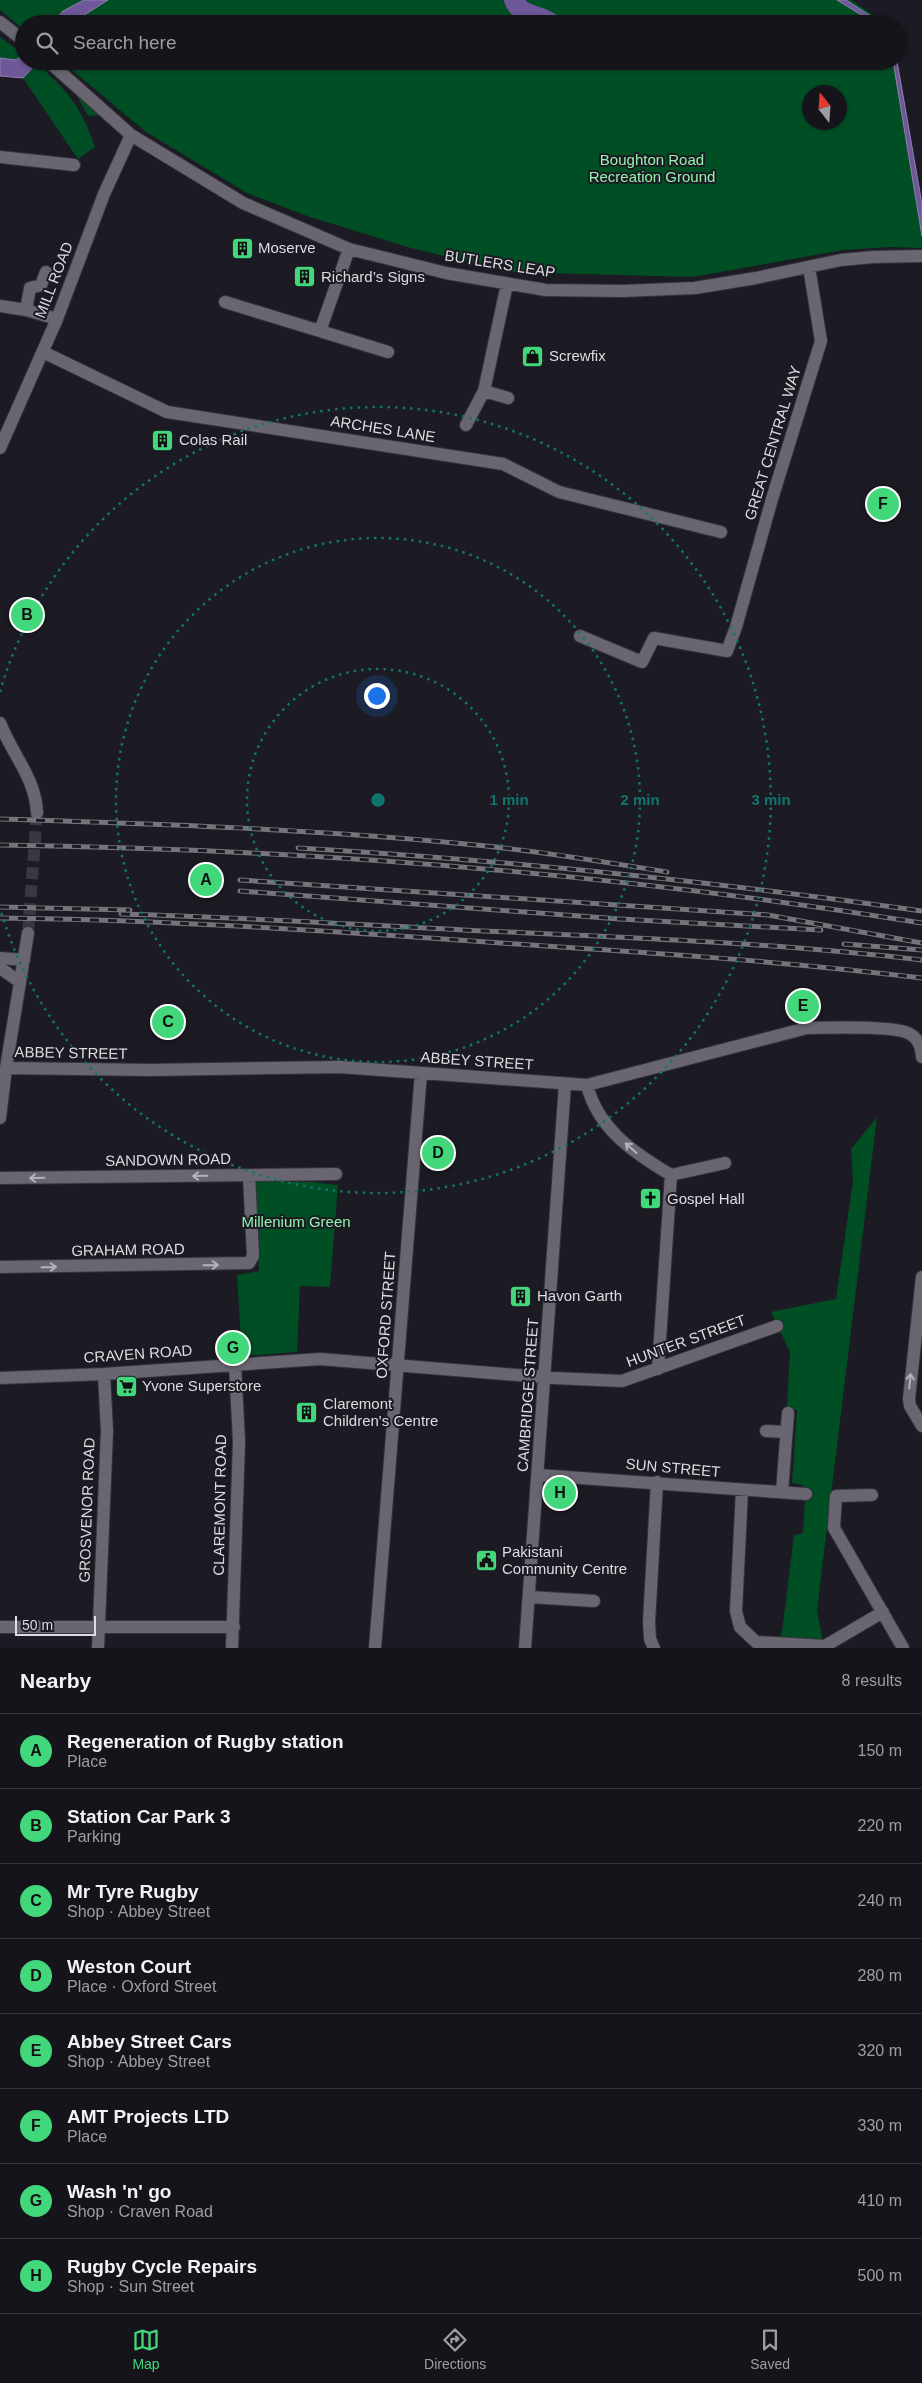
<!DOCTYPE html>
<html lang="en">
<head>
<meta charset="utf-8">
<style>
  body { margin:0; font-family:Helvetica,sans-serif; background:#222127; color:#f1f3f6 }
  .compass { position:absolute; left:802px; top:85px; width:45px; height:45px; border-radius:50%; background:#15141a; box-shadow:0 1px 4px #0004; rotate:343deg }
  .scale { position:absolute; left:15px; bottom:12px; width:81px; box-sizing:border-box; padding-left:5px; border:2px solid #dedce2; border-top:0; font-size:14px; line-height:18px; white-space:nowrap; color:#dedce2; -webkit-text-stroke:4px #1c1a22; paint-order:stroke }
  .you { position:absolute; left:376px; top:695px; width:18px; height:18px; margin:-12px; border:4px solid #fff; border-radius:50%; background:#1a73e8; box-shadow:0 0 0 8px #1a73e833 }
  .badge { display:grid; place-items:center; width:32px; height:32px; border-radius:50%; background:#42d77b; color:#111; font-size:16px; font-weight:700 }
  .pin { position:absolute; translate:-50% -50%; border:2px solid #fff; box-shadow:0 1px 5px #0006 }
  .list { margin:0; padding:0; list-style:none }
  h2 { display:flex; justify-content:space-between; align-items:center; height:65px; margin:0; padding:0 20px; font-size:21px }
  h2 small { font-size:16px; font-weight:400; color:#9d9ea2 }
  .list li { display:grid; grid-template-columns:32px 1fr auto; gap:15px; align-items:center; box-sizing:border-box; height:75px; padding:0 20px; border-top:1px solid #343339 }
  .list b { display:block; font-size:19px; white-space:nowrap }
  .list p { margin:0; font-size:16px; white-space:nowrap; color:#9d9ea2 }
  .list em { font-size:16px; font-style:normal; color:#9d9ea2 }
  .icon { flex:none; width:28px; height:28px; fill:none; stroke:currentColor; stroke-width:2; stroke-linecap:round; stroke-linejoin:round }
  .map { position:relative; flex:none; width:922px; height:1648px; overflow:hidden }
  .search { position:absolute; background:#15141a; box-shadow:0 1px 4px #0004; left:15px; right:15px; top:15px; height:55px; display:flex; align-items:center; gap:12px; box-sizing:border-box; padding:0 18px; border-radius:28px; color:#9d9ea2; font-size:19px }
  .sheet { height:665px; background:#15141a }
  nav { display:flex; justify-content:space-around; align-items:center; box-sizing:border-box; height:70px; border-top:1px solid #343339; background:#15141a; font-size:14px; color:#9d9ea2 }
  nav a { display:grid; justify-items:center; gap:2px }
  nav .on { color:#42d77b }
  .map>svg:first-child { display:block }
  .green { fill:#004e24; fill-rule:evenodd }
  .water { fill:#6e5899; stroke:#9080af }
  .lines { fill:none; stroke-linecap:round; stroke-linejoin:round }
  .river { stroke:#6e5899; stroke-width:20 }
  .minor-tunnel { stroke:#39373f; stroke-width:12; stroke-dasharray:12 6; stroke-linecap:butt }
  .minor-casing { stroke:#36343b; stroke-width:14 }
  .minor { stroke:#696671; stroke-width:12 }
  .rail-casing { stroke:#76747b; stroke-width:5 }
  .rail { stroke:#1c1a22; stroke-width:3; stroke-dasharray:9; stroke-linecap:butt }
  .oneway { stroke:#b5b3ba }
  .ring { fill:none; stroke:#0f766e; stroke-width:2.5; stroke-dasharray:2.5 5 }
  .labels { text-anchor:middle; stroke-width:4; stroke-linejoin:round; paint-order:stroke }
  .park-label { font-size:15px; fill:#92f3ae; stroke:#1c1a22 }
  .poi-label { font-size:15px; fill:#dedce2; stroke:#1c1a22; text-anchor:start }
  .street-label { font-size:15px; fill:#dedce2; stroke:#1c1a22 }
  .centre { fill:#0f766e; stroke:#1c1a22; stroke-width:2.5 }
  .ring-label { font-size:15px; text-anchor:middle; font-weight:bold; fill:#0f766e; stroke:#1c1a22; stroke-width:4; stroke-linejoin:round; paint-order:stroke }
</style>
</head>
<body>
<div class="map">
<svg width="922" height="1648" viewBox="0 0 922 1648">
  <rect width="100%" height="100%" fill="#1c1a22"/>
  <path class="green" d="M0 0H851L878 18 882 24H24V30L0 10Z
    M0 37 23 54 16 60 0 58Z
    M61 61H895L922 209V248L890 247 843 250 692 277 510 272 411 248 310 217 247 193 146 132ZM810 92H840V122H810Z
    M38 64C69 93 81 106 95 147L78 159 23 78Z
    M77 96 101 115 88 116Z
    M877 1117 817 1610 824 1648H774L782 1632 794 1535 803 1533 805 1499 803 1485 792 1483 797 1410 787 1408 790 1352 771 1312 836 1299 853 1181 851 1149Z
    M255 1181 312 1182 338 1185 330 1287 300 1286 297 1352 242 1356 237 1275 259 1271Z"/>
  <path class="water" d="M84 0H108L70 24H52L63 11Z
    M837 0H846L883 24H876Z
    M24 54V61H39L23 78 0 76V58L16 60Z
    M893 61H897L922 204V236Z"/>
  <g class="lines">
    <path class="river" d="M514 0C521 18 539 13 552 24"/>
    <path class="minor-tunnel" d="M28 933 37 813"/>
    <defs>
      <path id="minor" d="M0 22 24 41
        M48 61 131 135 243 203 349 249 446 273 546 290 622 291 695 288 756 278 841 260 873 257 922 256
        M0 157 74 165
        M225 302 320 331 349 249
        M0 306 26 310 57 319
        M26 310 30 288 41 285 46 272
        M320 331 388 352
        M43 352 167 412 503 464 559 492 721 532
        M484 391 508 398
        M466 425 484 391 507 284
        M0 448 57 319 104 194 131 135
        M580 636 642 662 654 638 727 651 736 627 772 499 821 341 809 267
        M0 723C12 754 36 779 37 813
        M0 958 24 960
        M0 968 20 982
        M6 1068 151 1070 340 1067 587 1085 807 1028C826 1028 896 1025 910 1034 919 1039 921 1047 922 1057
        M587 1085C598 1129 634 1153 671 1175L725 1163
        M0 1118 6 1068 28 933
        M0 1178 336 1174
        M0 1267 249 1263 253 1256 249 1176
        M922 1277 909 1399 910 1406 922 1426
        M658 1369 671 1175
        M0 1378 104 1374 320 1359 553 1378 622 1381 777 1326
        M766 1431 786 1432
        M538 1475 806 1494
        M742 1490 736 1611 740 1627 756 1642 825 1646 883 1612
        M782 1492 788 1413
        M872 1495 836 1496 834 1528 903 1648
        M529 1597 594 1601
        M0 1627H234
        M98 1648 107 1431 104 1374
        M232 1648 239 1442 235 1363
        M375 1648 421 1073
        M525 1648 565 1084
        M654 1648 650 1639 649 1622 657 1482"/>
    </defs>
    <use href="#minor" class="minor-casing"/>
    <use href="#minor" class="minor"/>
    <defs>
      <path id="rail" d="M0 819C159 824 318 829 476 845 540 851 604 862 667 872
        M0 845C308 849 618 874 922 923
        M298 848C507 860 715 882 922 911
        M240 880 768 915 922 943
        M240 891 620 919 821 930
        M0 907 130 910
        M121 914C235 917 349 924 463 930 617 937 770 942 922 960
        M0 918C167 920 334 931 501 943 641 952 782 961 922 978
        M844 944 922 950"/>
    </defs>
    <use href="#rail" class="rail-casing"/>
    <use href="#rail" class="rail"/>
  </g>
  <defs><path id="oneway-shaft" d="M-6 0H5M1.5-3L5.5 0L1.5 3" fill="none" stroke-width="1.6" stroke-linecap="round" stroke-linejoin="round" transform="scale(1.25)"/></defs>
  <g class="oneway">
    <use href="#oneway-shaft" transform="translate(631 1148) rotate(-139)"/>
    <use href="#oneway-shaft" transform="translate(200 1176) rotate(179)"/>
    <use href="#oneway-shaft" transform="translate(37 1178) rotate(179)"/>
    <use href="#oneway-shaft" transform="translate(211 1265) rotate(-1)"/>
    <use href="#oneway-shaft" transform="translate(49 1267) rotate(-1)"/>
    <use href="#oneway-shaft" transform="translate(910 1381) rotate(-84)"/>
  </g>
  <g class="ring">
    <circle cx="378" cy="800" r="131"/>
    <circle cx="378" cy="800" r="262"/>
    <path d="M0 692A393 393 0 1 1 0 908"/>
  </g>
  <defs>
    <symbol id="building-square" viewBox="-11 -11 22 22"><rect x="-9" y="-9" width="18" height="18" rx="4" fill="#42d77b" stroke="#1c1a22"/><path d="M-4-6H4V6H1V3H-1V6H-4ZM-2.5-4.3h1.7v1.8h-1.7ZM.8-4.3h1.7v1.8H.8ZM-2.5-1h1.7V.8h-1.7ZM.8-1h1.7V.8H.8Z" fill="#111"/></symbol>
    <symbol id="shop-square" viewBox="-11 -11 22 22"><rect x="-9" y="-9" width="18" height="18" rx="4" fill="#42d77b" stroke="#1c1a22"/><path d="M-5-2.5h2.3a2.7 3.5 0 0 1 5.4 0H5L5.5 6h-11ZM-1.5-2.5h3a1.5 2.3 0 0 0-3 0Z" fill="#111"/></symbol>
    <symbol id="church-square" viewBox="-11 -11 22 22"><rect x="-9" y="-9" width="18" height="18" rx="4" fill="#42d77b" stroke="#1c1a22"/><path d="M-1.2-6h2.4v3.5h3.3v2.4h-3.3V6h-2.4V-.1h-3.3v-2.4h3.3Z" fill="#111"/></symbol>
    <symbol id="supermarket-square" viewBox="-11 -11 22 22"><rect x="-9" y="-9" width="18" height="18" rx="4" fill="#42d77b" stroke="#1c1a22"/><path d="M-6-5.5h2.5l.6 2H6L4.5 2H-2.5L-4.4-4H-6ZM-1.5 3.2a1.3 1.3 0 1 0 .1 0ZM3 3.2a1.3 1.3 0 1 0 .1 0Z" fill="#111"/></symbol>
    <symbol id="civic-square" viewBox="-11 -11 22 22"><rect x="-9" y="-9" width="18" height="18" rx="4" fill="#42d77b" stroke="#1c1a22"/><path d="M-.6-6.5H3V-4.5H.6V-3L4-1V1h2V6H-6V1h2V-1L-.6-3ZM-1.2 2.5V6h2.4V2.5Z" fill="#111"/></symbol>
  </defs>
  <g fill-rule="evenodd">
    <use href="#building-square" x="230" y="236" width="25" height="25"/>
    <use href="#building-square" x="292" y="264" width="25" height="25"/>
    <use href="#shop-square" x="520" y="344" width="25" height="25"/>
    <use href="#building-square" x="150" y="428" width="25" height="25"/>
    <use href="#church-square" x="638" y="1186" width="25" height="25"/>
    <use href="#building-square" x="508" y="1284" width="25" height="25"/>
    <use href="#supermarket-square" x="114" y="1374" width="25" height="25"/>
    <use href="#building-square" x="294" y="1400" width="25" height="25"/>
    <use href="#civic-square" x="474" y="1548" width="25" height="25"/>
  </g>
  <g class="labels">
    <g class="park-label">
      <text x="652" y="165">Boughton Road<tspan x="652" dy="17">Recreation Ground</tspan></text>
      <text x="296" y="1227">Millenium Green</text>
    </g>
    <g class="poi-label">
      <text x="258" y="253">Moserve</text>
      <text x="321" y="282">Richard’s Signs</text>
      <text x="549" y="361">Screwfix</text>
      <text x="179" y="445">Colas Rail</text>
      <text x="667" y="1204">Gospel Hall</text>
      <text x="537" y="1301">Havon Garth</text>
      <text x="142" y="1391">Yvone Superstore</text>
      <text x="323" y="1409">Claremont<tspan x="323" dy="17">Children's Centre</tspan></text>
      <text x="502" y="1557">Pakistani<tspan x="502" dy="17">Community Centre</tspan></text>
    </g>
    <g class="street-label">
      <text transform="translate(500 264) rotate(9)" y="5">BUTLERS LEAP</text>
      <text transform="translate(54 280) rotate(-69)" y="5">MILL ROAD</text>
      <text transform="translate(383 429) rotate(9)" y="5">ARCHES LANE</text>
      <text transform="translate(773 443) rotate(-73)" y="5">GREAT CENTRAL WAY</text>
      <text transform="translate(71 1053) rotate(1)" y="5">ABBEY STREET</text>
      <text transform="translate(477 1061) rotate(4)" y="5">ABBEY STREET</text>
      <text transform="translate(168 1160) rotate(-1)" y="5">SANDOWN ROAD</text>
      <text transform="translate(128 1250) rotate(-1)" y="5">GRAHAM ROAD</text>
      <text transform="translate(386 1315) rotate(-86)" y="5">OXFORD STREET</text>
      <text transform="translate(686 1341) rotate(-20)" y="5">HUNTER STREET</text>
      <text transform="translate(138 1354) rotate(-4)" y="5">CRAVEN ROAD</text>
      <text transform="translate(528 1395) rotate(-86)" y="5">CAMBRIDGE STREET</text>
      <text transform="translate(673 1468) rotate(5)" y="5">SUN STREET</text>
      <text transform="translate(220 1505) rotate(-89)" y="5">CLAREMONT ROAD</text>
      <text transform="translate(87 1510) rotate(-88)" y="5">GROSVENOR ROAD</text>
    </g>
  </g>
  <circle cx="378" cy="800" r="8" class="centre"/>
  <g class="ring-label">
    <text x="509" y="805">1 min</text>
    <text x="640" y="805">2 min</text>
    <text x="771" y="805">3 min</text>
  </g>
</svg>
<svg class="compass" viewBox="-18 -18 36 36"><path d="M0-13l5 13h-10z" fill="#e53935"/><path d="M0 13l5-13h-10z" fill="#9d9ea2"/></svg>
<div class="scale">50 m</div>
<div class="you"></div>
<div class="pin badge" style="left:206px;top:880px">A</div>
<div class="pin badge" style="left:27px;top:615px">B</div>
<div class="pin badge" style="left:168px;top:1022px">C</div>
<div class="pin badge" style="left:438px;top:1153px">D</div>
<div class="pin badge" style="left:803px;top:1006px">E</div>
<div class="pin badge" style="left:883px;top:504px">F</div>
<div class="pin badge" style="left:233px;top:1348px">G</div>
<div class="pin badge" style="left:560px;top:1493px">H</div>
<div class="search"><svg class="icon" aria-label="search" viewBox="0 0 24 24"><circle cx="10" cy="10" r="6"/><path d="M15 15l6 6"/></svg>Search here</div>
</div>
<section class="sheet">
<h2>Nearby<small>8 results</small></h2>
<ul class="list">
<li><span class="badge">A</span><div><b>Regeneration of Rugby station</b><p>Place</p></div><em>150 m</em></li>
<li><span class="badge">B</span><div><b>Station Car Park 3</b><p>Parking</p></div><em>220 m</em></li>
<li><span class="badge">C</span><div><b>Mr Tyre Rugby</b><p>Shop · Abbey Street</p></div><em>240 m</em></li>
<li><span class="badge">D</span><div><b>Weston Court</b><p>Place · Oxford Street</p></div><em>280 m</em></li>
<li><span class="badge">E</span><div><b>Abbey Street Cars</b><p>Shop · Abbey Street</p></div><em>320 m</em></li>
<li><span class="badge">F</span><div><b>AMT Projects LTD</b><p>Place</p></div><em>330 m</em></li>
<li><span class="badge">G</span><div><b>Wash 'n' go</b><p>Shop · Craven Road</p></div><em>410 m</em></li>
<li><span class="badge">H</span><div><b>Rugby Cycle Repairs</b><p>Shop · Sun Street</p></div><em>500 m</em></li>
</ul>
</section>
<nav>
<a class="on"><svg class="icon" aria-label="map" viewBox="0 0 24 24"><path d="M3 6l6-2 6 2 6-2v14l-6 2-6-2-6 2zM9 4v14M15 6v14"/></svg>Map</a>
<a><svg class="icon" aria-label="directions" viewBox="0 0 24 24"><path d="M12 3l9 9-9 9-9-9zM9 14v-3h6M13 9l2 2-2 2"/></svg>Directions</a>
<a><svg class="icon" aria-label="saved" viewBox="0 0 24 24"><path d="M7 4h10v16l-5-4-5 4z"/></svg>Saved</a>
</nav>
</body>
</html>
